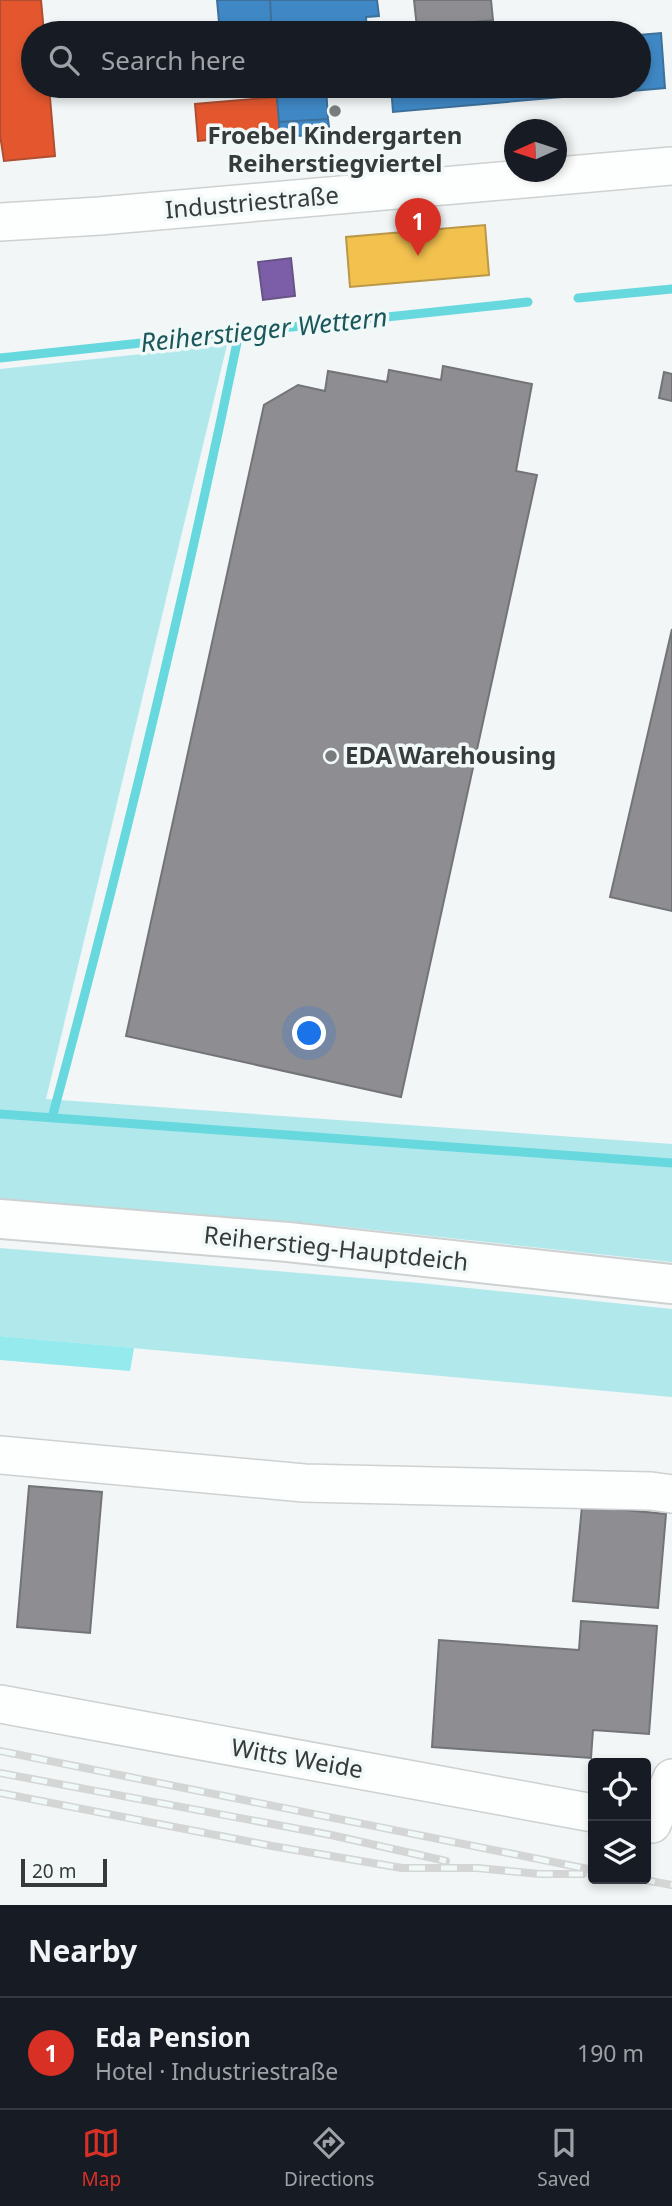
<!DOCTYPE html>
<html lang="en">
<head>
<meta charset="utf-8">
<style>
  body { margin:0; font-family:"Noto Sans",sans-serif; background:#20242c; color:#f1f3f6 }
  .controls { position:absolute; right:21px; bottom:21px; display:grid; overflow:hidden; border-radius:7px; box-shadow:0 4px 10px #0003 }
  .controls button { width:63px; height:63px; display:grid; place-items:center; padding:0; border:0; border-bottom:2px solid #363941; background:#171b24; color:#f1f3f6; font:35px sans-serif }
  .compass { position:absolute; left:504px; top:119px; width:63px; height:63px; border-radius:50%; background:#171b24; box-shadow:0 4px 10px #0003; rotate:267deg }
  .scale { position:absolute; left:21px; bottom:18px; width:86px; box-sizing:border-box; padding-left:7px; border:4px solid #373a3a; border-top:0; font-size:19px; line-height:24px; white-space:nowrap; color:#373a3a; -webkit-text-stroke:5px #f0f8f8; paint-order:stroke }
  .you { position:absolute; left:310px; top:1034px; width:24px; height:24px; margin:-18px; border:5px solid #fff; border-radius:50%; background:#1a73e8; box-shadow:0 0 0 10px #1a73e833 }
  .badge { display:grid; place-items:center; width:46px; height:46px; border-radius:50%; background:#d93025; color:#fff; font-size:23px; font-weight:700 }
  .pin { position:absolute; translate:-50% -58px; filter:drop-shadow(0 2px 4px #0008) }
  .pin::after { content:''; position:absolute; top:37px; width:24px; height:21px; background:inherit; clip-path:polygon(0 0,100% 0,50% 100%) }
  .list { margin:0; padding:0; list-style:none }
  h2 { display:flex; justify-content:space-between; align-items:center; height:91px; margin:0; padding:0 28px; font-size:30px }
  h2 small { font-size:23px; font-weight:400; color:#9ea1a6 }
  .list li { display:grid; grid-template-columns:46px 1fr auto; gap:21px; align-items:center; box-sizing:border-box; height:112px; padding:0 28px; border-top:2px solid #363941 }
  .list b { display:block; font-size:26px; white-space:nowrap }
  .list p { margin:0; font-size:23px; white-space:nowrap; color:#9ea1a6 }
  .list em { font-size:23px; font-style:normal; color:#9ea1a6 }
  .icon { flex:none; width:38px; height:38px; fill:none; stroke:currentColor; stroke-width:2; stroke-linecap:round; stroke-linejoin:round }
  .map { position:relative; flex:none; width:672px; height:1905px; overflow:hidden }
  .search { position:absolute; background:#171b24; box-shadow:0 4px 10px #0003; left:21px; right:21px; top:21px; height:77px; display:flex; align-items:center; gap:18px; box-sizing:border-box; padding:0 24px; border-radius:38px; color:#9ea1a6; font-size:26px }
  .sheet { height:203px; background:#171b24 }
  nav { display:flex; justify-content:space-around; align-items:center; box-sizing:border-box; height:98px; border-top:2px solid #363941; background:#171b24; font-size:19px; color:#9ea1a6 }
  nav a { display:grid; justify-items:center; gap:4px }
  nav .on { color:#d93025 }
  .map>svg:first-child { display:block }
  .green { fill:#b1e8ec }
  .forest { fill:#95eaee }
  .homes { fill:#f2c14e; stroke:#ba9848; stroke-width:2 }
  .shops { fill:#e4572e; stroke:#b04e32; stroke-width:2 }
  .offices { fill:#7b5ea7; stroke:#675386; stroke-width:2 }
  .schools { fill:#3f88c5; stroke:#3d719b; stroke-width:2 }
  .industry { fill:#8d8d92; stroke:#737478; stroke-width:2 }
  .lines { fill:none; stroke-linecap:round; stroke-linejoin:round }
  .stream { stroke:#66d8de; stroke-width:9 }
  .minor-casing { stroke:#ced1d1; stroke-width:40 }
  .major-casing { stroke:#ced1d1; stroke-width:42 }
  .minor { stroke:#fdfefe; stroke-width:37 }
  .major { stroke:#fdfefe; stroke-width:38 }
  .rail-casing { stroke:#d4d5d5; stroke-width:8 }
  .rail { stroke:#f0f8f8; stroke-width:5; stroke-dasharray:16; stroke-linecap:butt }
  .poi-dot { fill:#787c7c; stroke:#f0f8f8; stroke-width:2.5 }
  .labels { text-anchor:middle; stroke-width:7; stroke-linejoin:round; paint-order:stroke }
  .poi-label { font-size:24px; font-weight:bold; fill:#373a3a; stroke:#f0f8f8 }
  .street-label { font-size:24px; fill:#373a3a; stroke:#f0f8f8 }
  .water-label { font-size:26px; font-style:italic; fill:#19575b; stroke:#f0f8f8 }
</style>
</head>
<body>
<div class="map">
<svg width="672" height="1905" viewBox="0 0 672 1905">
  <rect width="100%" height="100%" fill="#f2f6f6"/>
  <path class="green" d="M227 345 46 1099 672 1144V1262L346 1227 0 1201V369Z
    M0 1248 420 1283 672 1309V1397L0 1336Z"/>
  <path class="forest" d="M0 1336 134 1348 130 1371 0 1360Z"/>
  <path class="homes" d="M485 225 489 275 350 287 346 237Z"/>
  <path class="shops" d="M0 0H41L44 33H33V86H49L55 156 4 161 0 135Z
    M277 97 281 134 198 141 195 104Z"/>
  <path class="offices" d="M291 258 295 296 263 300 258 262Z"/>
  <path class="schools" d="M217 0H270L272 33H220Z
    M270 0H377L379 16 366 17 367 33H272Z
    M661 33 665 88 393 112 391 86H639V35Z
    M276 86H326L328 119 279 122Z
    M328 119 330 134 280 137 279 122Z"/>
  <path class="industry" d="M414 0H491L493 20 417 28Z
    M443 366 532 384 516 471 537 475 401 1097 126 1036 264 405 298 385 325 391 328 371 387 382 389 370 441 380Z
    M664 372 672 374V401L659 398Z
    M672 629V911L610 897Z
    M29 1486 102 1492 90 1633 17 1627Z
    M582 1506 666 1514 658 1608 573 1601Z
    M581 1621 657 1626 649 1734 593 1730 591 1758 432 1747 439 1640 579 1650Z"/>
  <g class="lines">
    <path class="stream" d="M578 298 672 289
      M0 358 528 302
      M0 1114 672 1163
      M52 1118C122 858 185 596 239 333"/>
    <defs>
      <path id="minor" d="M0 222 100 216 672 166
        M0 1455 304 1483 651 1491 672 1494
        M0 1704 593 1813
        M652 1824 672 1778"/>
      <path id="major" d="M0 1219 288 1242 672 1284"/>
    </defs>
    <use href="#minor" class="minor-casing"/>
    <use href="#major" class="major-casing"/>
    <use href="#minor" class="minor"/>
    <use href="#major" class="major"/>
    <defs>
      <path id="rail" d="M0 1751 593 1870
        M0 1773 331 1835 446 1861
        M0 1793 272 1846 402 1868H477L540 1874H583
        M639 1879 672 1885"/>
    </defs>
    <use href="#rail" class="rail-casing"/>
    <use href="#rail" class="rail"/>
  </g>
  <g class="poi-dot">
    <circle cx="335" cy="111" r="7"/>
    <circle cx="331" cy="756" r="7"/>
  </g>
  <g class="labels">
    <g class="poi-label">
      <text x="335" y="144">Froebel Kindergarten<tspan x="335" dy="28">Reiherstiegviertel</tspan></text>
      <text x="345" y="764" text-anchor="start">EDA Warehousing</text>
    </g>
    <g class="street-label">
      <text transform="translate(252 203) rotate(-5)" y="8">Industriestraße</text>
      <text transform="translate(336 1249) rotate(6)" y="8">Reiherstieg-Hauptdeich</text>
      <text transform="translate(297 1759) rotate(10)" y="8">Witts Weide</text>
    </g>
    <g class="water-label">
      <text transform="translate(264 330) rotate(-6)" y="9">Reiherstieger Wettern</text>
    </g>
  </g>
</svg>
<div class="controls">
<button><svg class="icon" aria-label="locate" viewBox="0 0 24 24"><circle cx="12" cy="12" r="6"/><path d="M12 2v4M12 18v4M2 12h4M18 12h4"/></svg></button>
<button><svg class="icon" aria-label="layers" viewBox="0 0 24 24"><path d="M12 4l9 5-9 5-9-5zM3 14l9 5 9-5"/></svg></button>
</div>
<svg class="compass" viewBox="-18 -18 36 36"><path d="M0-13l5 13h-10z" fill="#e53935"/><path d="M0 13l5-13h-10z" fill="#9ea1a6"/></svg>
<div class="scale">20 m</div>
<div class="you"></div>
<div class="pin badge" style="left:418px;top:256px">1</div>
<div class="search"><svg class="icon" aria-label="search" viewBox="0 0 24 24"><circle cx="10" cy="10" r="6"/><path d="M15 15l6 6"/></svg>Search here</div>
</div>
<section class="sheet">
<h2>Nearby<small></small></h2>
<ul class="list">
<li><span class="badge">1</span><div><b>Eda Pension</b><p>Hotel · Industriestraße</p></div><em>190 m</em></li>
</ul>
</section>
<nav>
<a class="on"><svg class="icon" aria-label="map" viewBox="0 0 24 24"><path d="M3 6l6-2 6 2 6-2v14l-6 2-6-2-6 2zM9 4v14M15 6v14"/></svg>Map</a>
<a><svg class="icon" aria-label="directions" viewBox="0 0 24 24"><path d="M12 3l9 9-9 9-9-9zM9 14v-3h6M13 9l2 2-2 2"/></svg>Directions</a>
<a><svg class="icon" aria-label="saved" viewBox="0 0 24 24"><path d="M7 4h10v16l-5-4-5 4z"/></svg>Saved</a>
</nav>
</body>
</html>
